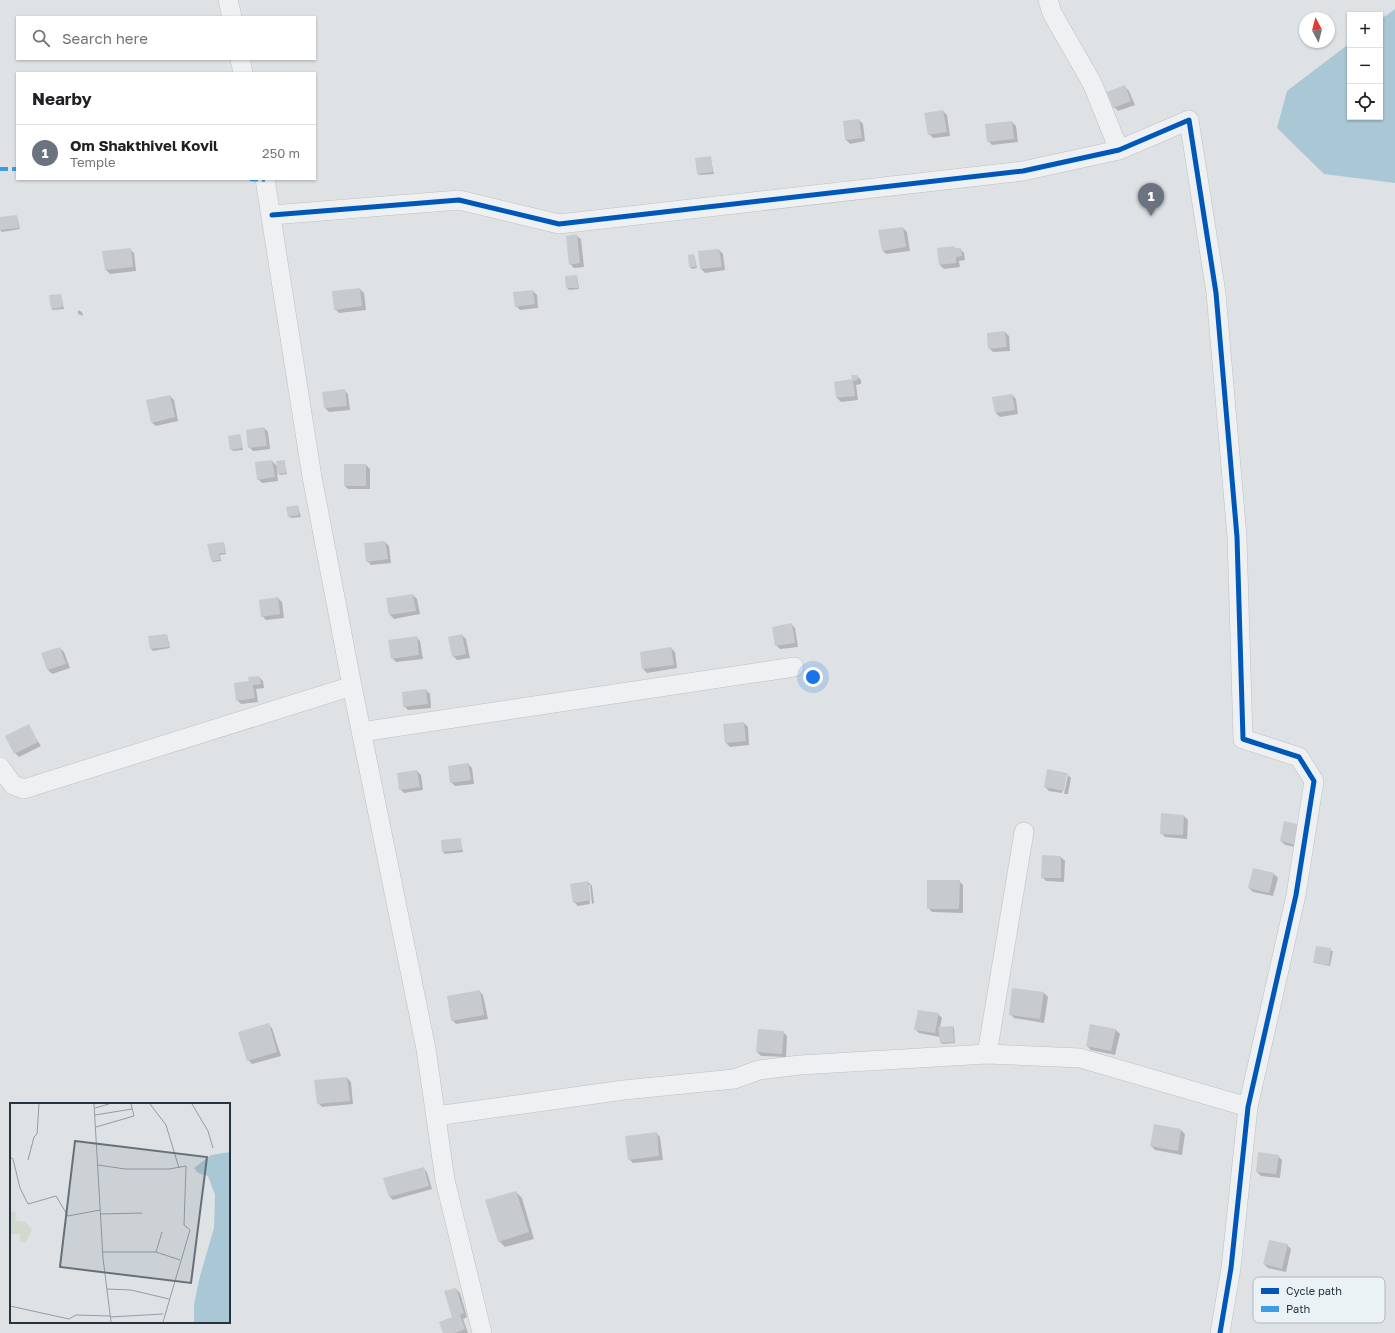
<!DOCTYPE html>
<html lang="en">
<head>
<meta charset="utf-8">
<style>
  body { margin:0; font-family:"Golos Text",sans-serif; background:#f2f2f2; color:#202124 }
  .controls { position:absolute; right:12px; top:12px; display:grid; overflow:hidden; border-radius:0px; box-shadow:0 1px 3px #0004 }
  .controls button { width:36px; height:36px; display:grid; place-items:center; padding:0; border:0; border-bottom:1px solid #e0e0e0; background:#fff; color:#202124; font:20px sans-serif }
  .compass { position:absolute; left:1299px; top:12px; width:36px; height:36px; border-radius:50%; background:#fff; box-shadow:0 1px 3px #0004; rotate:353deg }
  .you { position:absolute; left:813px; top:677px; width:14px; height:14px; margin:-10px; border:3px solid #fff; border-radius:50%; background:#1a73e8; box-shadow:0 0 0 6px #1a73e833 }
  .badge { display:grid; place-items:center; width:26px; height:26px; border-radius:50%; background:#7c3aed; color:#fff; font-size:13px; font-weight:700 }
  .pin { position:absolute; translate:-50% -33px; filter:drop-shadow(0 1px 2px #0008) }
  .pin::after { content:''; position:absolute; top:21px; width:14px; height:12px; background:inherit; clip-path:polygon(0 0,100% 0,50% 100%) }
  .list { margin:0; padding:0; list-style:none }
  h2 { display:flex; justify-content:space-between; align-items:center; height:52px; margin:0; padding:0 16px; font-size:17px }
  h2 small { font-size:13px; font-weight:400; color:#757577 }
  .list li { display:grid; grid-template-columns:26px 1fr auto; gap:12px; align-items:center; box-sizing:border-box; height:56px; padding:0 16px; border-top:1px solid #e0e0e0 }
  .list b { display:block; font-size:15px; white-space:nowrap }
  .list p { margin:0; font-size:13px; white-space:nowrap; color:#757577 }
  .list em { font-size:13px; font-style:normal; color:#757577 }
  .icon { flex:none; width:22px; height:22px; fill:none; stroke:currentColor; stroke-width:2; stroke-linecap:round; stroke-linejoin:round }
  .map { position:relative; flex:none; width:1395px; height:1333px; overflow:hidden }
  .search { position:absolute; background:#fff; box-shadow:0 1px 3px #0004; left:16px; top:16px; width:300px; height:44px; display:flex; align-items:center; gap:10px; box-sizing:border-box; padding:0 14px; border-radius:0px; color:#757577; font-size:15px }
  .panel { position:absolute; background:#fff; box-shadow:0 1px 3px #0004; left:16px; top:72px; width:300px; height:108px; border-radius:0px }
  .map>svg:first-child { display:block }
  .water { fill:#a9c7d4 }
  .shadow { fill:#0003 }
  .building { fill:#c7cbcd }
  .lines { fill:none; stroke-linecap:round; stroke-linejoin:round }
  .minor-casing { stroke:#bdc0c3; stroke-width:20 }
  .minor { stroke:#eef0f2; stroke-width:19 }
  .quiet { stroke:#3c9de3; stroke-width:4; stroke-dasharray:8 4; stroke-linecap:butt }
  .cycleway-casing { stroke:#ebf2f6; stroke-width:8 }
  .cycleway { stroke:#0057b8; stroke-width:5 }
  .inset-road { fill:none; stroke:#949ca3; stroke-width:1 }
  .view { fill:#65717a; fill-opacity:0.15; stroke:#65717a; stroke-width:2 }
  .inset-edge { fill:none; stroke:#243440; stroke-width:2 }
  .key { fill:#ebf2f6; stroke:#afb9bf; stroke-width:1 }
  .key-label { font-size:11px; fill:#243440 }
</style>
</head>
<body>
<div class="map">
<svg width="1395" height="1333" viewBox="0 0 1395 1333">
  <rect width="100%" height="100%" fill="#dfe2e5"/>
  <path class="water" d="M1395 9V183L1324 174 1277 128 1287 91 1350 43V117H1380V20Z"/>
  <path class="shadow" d="M1125 87 1129 91 1135 105 1118 111 1114 107Z
    M943 111 947 115 950 136 933 138 929 134Z
    M859 120 863 124 865 141 850 144 846 140Z
    M1012 122 1016 126 1018 142 992 145 988 141Z
    M710 157 714 174 700 175 698 174Z
    M17 216 20 229 2 232 0 230V218Z
    M903 228 907 232 910 251 886 254 882 250Z
    M577 236 581 239 584 267 574 268 570 264Z
    M954 247 956 249H960L964 253 965 260 959 261 960 267 944 269 940 265Z
    M130 249 134 253 136 271 110 274 106 270Z
    M719 250 723 254 725 270 705 273 701 269 699 252Z
    M694 255 697 268 692 269 690 267Z
    M577 276 579 289 569 290 567 288Z
    M360 289 364 293 366 310 339 313 335 309Z
    M533 291 537 295 538 308 520 310 516 306Z
    M61 295 64 309 53 310 51 308Z
    M78 310 82 312 83 316 78 314Z
    M1005 332 1009 336 1010 351 993 352 989 348Z
    M857 376 861 380V384L856 385 858 400 841 402 837 398 835 383 853 380Z
    M344 390 348 394 350 410 329 412 325 408 323 393Z
    M1012 395 1016 399 1018 414 1000 417 996 413Z
    M170 396 174 400 178 421 156 426 152 423Z
    M264 428 268 432 270 449 253 451 249 447Z
    M240 435 243 450 233 451 231 449Z
    M272 461 277 466 284 461 287 474 280 475 277 473 278 481 262 483 258 479Z
    M366 465 370 469V489H348L344 485Z
    M298 507 301 517 291 518 289 516Z
    M385 542 389 546 391 563 371 565 367 561Z
    M224 543 226 554 220 555 221 561 213 562 211 560Z
    M413 595 417 599 420 614 394 619 390 615Z
    M278 598 282 602 284 618 266 620 262 616Z
    M791 624 795 628 798 647 780 649 776 645Z
    M167 635 170 648 153 651 151 649Z
    M462 635 466 639 470 658 457 660 453 656Z
    M416 637 420 641 423 659 396 662 392 658Z
    M60 648 64 652 70 668 52 674 48 670 42 654Z
    M671 648 675 652 677 668 647 673 643 669Z
    M259 677 263 681 264 688 256 689 258 702 241 704 237 700 250 682Z
    M426 690 430 694 431 708 408 710 404 706Z
    M744 723 748 727 749 745 730 747 726 743Z
    M28 726 41 746 19 757 15 753Z
    M468 764 472 768 474 784 455 786 451 782Z
    M417 771 421 775 423 790 404 793 400 789Z
    M1067 774 1071 778 1068 794H1064L1068 775H1066L1062 793 1049 791 1045 787Z
    M1184 816 1188 820 1187 839 1165 837 1161 833Z
    M1285 823 1300 848 1285 845 1281 841Z
    M460 839 463 852 445 854 443 852Z
    M1061 857 1065 861 1064 882 1046 881 1042 877Z
    M1274 874 1278 878 1273 896 1253 892 1249 888Z
    M959 881 963 885V913L932 912 928 908Z
    M588 882 592 886 594 903 592 904 590 885H588L590 904 578 906 574 902Z
    M1317 947 1333 951 1330 966 1315 963Z
    M479 991 483 995 488 1019 456 1024 452 1020Z
    M1044 993 1048 997 1044 1023 1014 1018 1010 1014Z
    M938 1014 942 1018 940 1027H953L954 1028 955 1043 942 1044 940 1037 919 1033 915 1029Z
    M268 1024 272 1028 281 1056 252 1064 248 1060Z
    M1091 1026 1116 1030 1120 1034 1115 1055 1091 1050 1087 1046Z
    M783 1032 787 1036 786 1057 761 1056 757 1052Z
    M347 1078 351 1082 353 1104 322 1107 318 1103Z
    M1155 1126 1181 1130 1185 1134 1182 1155 1155 1150 1151 1146Z
    M656 1133 660 1137 663 1160 633 1163 629 1159Z
    M1278 1156 1282 1160 1280 1178 1261 1176 1257 1172Z
    M423 1168 427 1172 432 1189 393 1200 389 1196Z
    M516 1192 522 1198 534 1239 505 1247 499 1241Z
    M1287 1245 1291 1249 1286 1272 1268 1268 1264 1264Z
    M456 1289 460 1293 467 1317 463 1319 468 1333H444L454 1318Z"/>
  <path class="building" d="M1125 85 1131 101 1113 108 1107 92Z
    M943 110 947 132 928 135 924 113Z
    M859 119 862 138 845 140 843 121Z
    M1012 121 1014 139 987 142 985 124Z
    M711 156 713 172 697 174 695 158Z
    M17 215 19 228 0 230V217Z
    M903 227 906 247 882 251 878 230Z
    M577 234 580 263 569 265 566 236Z
    M954 246V248H961L962 256 956 257V263L939 265 937 248Z
    M131 248 133 267 105 270 102 251Z
    M719 249 722 267 700 269 698 251Z
    M694 254 696 267H689L688 255Z
    M577 275 578 288H566L565 276Z
    M360 288 362 306 334 310 332 291Z
    M533 290 535 304 515 307 513 292Z
    M61 294 63 307 51 309 49 295Z
    M1005 331 1007 347 988 349 987 333Z
    M851 375H857L858 380 853 381 855 396 836 398 834 382 852 379Z
    M345 389 347 406 324 408 322 392Z
    M1012 394 1015 410 995 413 992 397Z
    M170 395 175 417 151 423 146 400Z
    M264 427 267 446 248 448 246 430Z
    M240 434 242 448 230 450 228 436Z
    M272 460 275 477 257 480 255 462Z
    M285 460 286 473 277 474 276 461Z
    M344 464H366V486H344Z
    M298 505 299 515 288 517 286 507Z
    M385 541 388 559 366 562 364 543Z
    M224 542 225 553H219L220 560 211 561 207 544Z
    M413 594 416 611 389 615 386 598Z
    M278 597 280 614 261 617 259 600Z
    M792 623 795 643 775 646 772 627Z
    M167 634 169 647 150 649 148 636Z
    M462 634 466 654 452 657 448 637Z
    M417 636 419 655 391 659 388 640Z
    M60 647 66 664 47 670 41 653Z
    M671 647 674 665 642 669 640 652Z
    M259 676 261 684 253 685 255 698 236 701 234 683 249 681 248 677Z
    M426 689 428 704 403 707 402 692Z
    M744 722 746 741 725 743 723 724Z
    M29 724 38 742 14 754 5 736Z
    M468 763 471 780 450 783 448 766Z
    M1047 769 1067 773 1064 791 1044 787Z
    M417 770 420 787 399 790 397 773Z
    M1161 813 1184 815 1183 835 1160 834Z
    M1284 821 1301 825 1296 845 1280 841Z
    M461 838 462 850 442 852 441 840Z
    M1042 855 1061 856V878H1041Z
    M1253 868 1274 873 1269 893 1248 888Z
    M927 880H960L959 909H927Z
    M588 881 591 900 573 903 570 884Z
    M1316 946 1331 948 1329 965 1313 963Z
    M1012 988 1044 992 1040 1019 1009 1015Z
    M480 990 484 1015 451 1021 447 996Z
    M918 1010 939 1013 935 1033 914 1030Z
    M269 1023 277 1052 247 1061 238 1032Z
    M1090 1024 1116 1029 1111 1051 1086 1046Z
    M953 1026 954 1042 940 1043 938 1027Z
    M758 1029 784 1031 782 1054 756 1052Z
    M347 1077 350 1101 317 1104 314 1080Z
    M1154 1124 1181 1129 1178 1151 1150 1146Z
    M657 1132 659 1156 628 1160 625 1136Z
    M1258 1152 1279 1155 1276 1174 1256 1172Z
    M424 1167 429 1186 389 1197 383 1178Z
    M516 1191 529 1232 498 1242 485 1200Z
    M1269 1240 1288 1244 1282 1269 1263 1264Z
    M456 1288 464 1313 460 1315 465 1329 455 1333H443L439 1322 452 1317 444 1291Z"/>
  <g class="lines">
    <defs>
      <path id="minor" d="M228 0 232 17
        M1048 0 1052 13 1092 83 1119 150
        M240 59 243 73
        M265 179 312 477 352 686 426 1049 445 1180 482 1333
        M272 215 459 200 559 224 1023 171 1119 150 1189 120 1216 293 1237 537 1243 739 1299 757 1314 781 1296 895 1248 1107 1231 1268 1220 1333
        M361 732 794 667
        M0 767 13 785 24 789 352 686
        M987 1054 1024 832
        M436 1116 624 1090 734 1079 759 1070 800 1065 987 1054 1080 1058 1248 1107"/>
    </defs>
    <use href="#minor" class="minor-casing"/>
    <use href="#minor" class="minor"/>
    <path class="quiet" d="M0 169H17
      M250 179 265 180"/>
    <defs>
      <path id="cycleway" d="M272 215 459 200 559 224 1023 171 1119 150 1189 120 1216 293 1237 537 1243 739 1299 757 1314 781 1296 895 1248 1107 1231 1268 1220 1333"/>
    </defs>
    <use href="#cycleway" class="cycleway-casing"/>
    <use href="#cycleway" class="cycleway"/>
  </g>
  <g transform="translate(10 1103)">
    <rect width="220" height="220" fill="#dfe2e5"/>
    <path d="M4 108 7 111 5 114 7 118 16 119 22 127 15 140 10 138V131H1L0 128V109Z" fill="#d2dace"/>
    <path d="M220 49V219H184V201L190 173 204 125 205 92 198 73 188 70 184 65 201 52Z" fill="#a9c7d4"/>
    <path class="inset-road" d="M84 1 93 155 101 219M140 1 156 22 169 65M182 1 198 28 203 45M85 5 99 1M85 12 122 6M86 24 124 13 121 1M0 54 3 56 10 85 18 101 46 93 58 113 90 107M18 57 24 34 27 31 29 1M88 62 115 66H159L176 63 174 122 180 127 153 219M91 111 132 110M93 149H146L170 157M146 149 152 129M97 186 121 187 159 196M0 203 59 216 66 212 100 213M100 214 153 211"/>
    <path class="view" d="M65 38 197 54 181 180 50 164Z"/>
    <rect width="220" height="220" class="inset-edge"/>
  </g>
  <rect x="1253" y="1277" width="132" height="46" rx="6" class="key"/>
  <rect x="1261" y="1288" width="18" height="6" fill="#0057b8"/>
  <rect x="1261" y="1306" width="18" height="6" fill="#3c9de3"/>
  <g class="key-label">
    <text x="1286" y="1295">Cycle path</text>
    <text x="1286" y="1313">Path</text>
  </g>
</svg>
<div class="controls">
<button>+</button>
<button>−</button>
<button><svg class="icon" aria-label="locate" viewBox="0 0 24 24"><circle cx="12" cy="12" r="6"/><path d="M12 2v4M12 18v4M2 12h4M18 12h4"/></svg></button>
</div>
<svg class="compass" viewBox="-18 -18 36 36"><path d="M0-13l5 13h-10z" fill="#e53935"/><path d="M0 13l5-13h-10z" fill="#757577"/></svg>
<div class="you"></div>
<div class="pin badge" style="left:1151px;top:216px;background:#6b7280">1</div>
<div class="search"><svg class="icon" aria-label="search" viewBox="0 0 24 24"><circle cx="10" cy="10" r="6"/><path d="M15 15l6 6"/></svg>Search here</div>
<section class="panel">
<h2>Nearby<small></small></h2>
<ul class="list">
<li><span class="badge" style="background:#6b7280">1</span><div><b>Om Shakthivel Kovil</b><p>Temple</p></div><em>250 m</em></li>
</ul>
</section>
</div>
</body>
</html>
